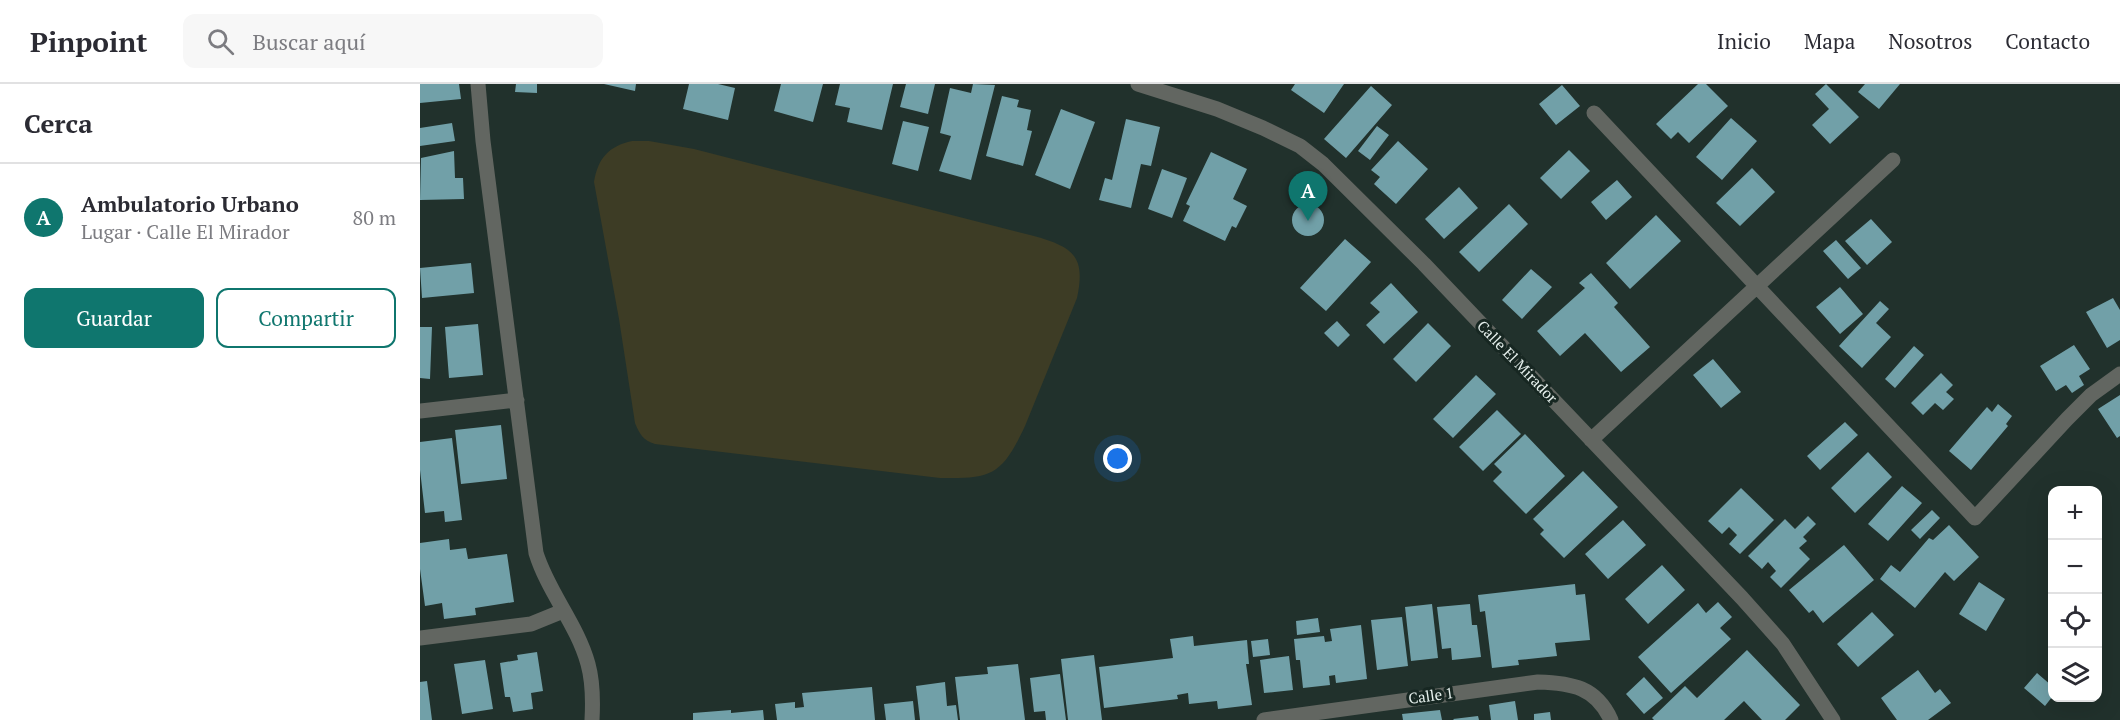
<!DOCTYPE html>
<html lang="es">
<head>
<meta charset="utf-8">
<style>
  body { margin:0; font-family:"PT Serif",serif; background:#f7f7f7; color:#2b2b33 }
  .controls { position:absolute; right:18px; bottom:18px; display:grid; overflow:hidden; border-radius:12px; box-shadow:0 6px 24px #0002 }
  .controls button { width:54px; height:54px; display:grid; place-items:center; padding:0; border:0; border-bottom:2px solid #e1e1e2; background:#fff; color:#2b2b33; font:30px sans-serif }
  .you { position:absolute; left:698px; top:375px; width:21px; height:21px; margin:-15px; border:4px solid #fff; border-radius:50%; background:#1a73e8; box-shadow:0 0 0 9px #1a73e833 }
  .badge { display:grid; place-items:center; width:39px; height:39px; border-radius:50%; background:#0f766e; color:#fff; font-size:20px; font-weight:700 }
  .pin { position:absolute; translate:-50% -50px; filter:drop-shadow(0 2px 3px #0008) }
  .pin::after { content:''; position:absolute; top:32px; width:21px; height:18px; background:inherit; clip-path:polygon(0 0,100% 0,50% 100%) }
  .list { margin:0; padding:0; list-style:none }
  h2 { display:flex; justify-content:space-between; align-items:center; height:78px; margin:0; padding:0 24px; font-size:26px }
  h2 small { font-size:20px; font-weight:400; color:#7c7c81 }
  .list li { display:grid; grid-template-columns:39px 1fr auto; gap:18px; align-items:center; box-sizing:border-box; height:108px; padding:0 24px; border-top:2px solid #e1e1e2 }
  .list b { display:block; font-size:22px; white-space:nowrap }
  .list p { margin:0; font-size:20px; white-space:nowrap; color:#7c7c81 }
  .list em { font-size:20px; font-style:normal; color:#7c7c81 }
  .actions { display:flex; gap:12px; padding:18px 24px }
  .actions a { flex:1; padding:14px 0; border:2px solid #0f766e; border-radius:12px; text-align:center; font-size:21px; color:#0f766e }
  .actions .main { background:#0f766e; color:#fff }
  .icon { flex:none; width:33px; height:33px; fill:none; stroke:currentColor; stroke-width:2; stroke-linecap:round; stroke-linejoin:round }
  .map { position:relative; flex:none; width:1700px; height:636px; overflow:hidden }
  header { display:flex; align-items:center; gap:36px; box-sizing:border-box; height:84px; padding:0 30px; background:#fff; border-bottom:2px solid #e1e1e2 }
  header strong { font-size:28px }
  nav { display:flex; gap:33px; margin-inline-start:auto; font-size:21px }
  .search { width:420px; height:54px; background:#f7f7f7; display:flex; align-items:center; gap:15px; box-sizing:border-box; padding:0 21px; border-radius:12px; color:#7c7c81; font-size:22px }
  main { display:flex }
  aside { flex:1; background:#fff }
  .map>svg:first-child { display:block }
  .green { fill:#3d3c25 }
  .building { fill:#71a0a8 }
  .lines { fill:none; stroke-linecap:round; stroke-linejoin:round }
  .minor { stroke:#626661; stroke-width:15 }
  .labels { text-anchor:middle; stroke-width:6; stroke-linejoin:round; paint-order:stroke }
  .street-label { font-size:15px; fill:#e5efec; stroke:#172722 }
</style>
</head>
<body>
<header>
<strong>Pinpoint</strong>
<div class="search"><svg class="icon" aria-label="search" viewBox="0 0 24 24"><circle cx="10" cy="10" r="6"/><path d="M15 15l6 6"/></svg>Buscar aquí</div>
<nav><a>Inicio</a><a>Mapa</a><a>Nosotros</a><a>Contacto</a></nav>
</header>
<main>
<aside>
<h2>Cerca<small></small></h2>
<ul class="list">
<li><span class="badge">A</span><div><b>Ambulatorio Urbano</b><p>Lugar · Calle El Mirador</p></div><em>80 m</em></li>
</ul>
<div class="actions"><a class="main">Guardar</a><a>Compartir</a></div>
</aside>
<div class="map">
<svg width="1700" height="636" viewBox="0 0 1700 636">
  <rect width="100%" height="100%" fill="#21312c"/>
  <path class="green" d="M212 57H229L274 65 614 152C653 163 666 172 657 214L605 342C582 391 572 395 520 394L235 360C223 356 220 351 215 339L199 235 174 98C178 74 189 62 212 57Z"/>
  <path class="building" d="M0 0H39L41 15 0 19Z
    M96 0H117V9L95 8Z
    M184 0H216L215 7Z
    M269 0H298L315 4 308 36 263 25Z
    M361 0H403L393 38 354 27Z
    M420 0H473L462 46 427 38 430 24 415 21Z
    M486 0H515L508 30 480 23Z
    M553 0 575 1 551 96 519 87 531 52 520 49 530 4 551 9Z
    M875 0H924L904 29 871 6Z
    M1278 0H1286L1308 22 1269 59 1258 48 1251 55 1236 40Z
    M1406 0 1439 33 1410 60 1392 41 1409 25 1395 10Z
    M1445 0H1480L1459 25 1438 8Z
    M1142 1 1160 22 1136 41 1119 20Z
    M951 2 972 21 926 74 904 55Z
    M582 12 599 16 597 23 611 26 607 46 612 47 603 82 566 72Z
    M641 25 675 38 650 105 615 91Z
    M1311 34 1337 57 1302 96 1276 73Z
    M706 35 740 43 731 82 721 80 711 124 679 116 685 94 692 96Z
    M483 37 509 43 498 87 472 80Z
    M32 39 35 57 0 62V44Z
    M957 42 969 51 950 76 938 67Z
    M978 57 1008 85 976 120 954 100 960 93 951 86Z
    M1149 66 1170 87 1141 115 1120 94Z
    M34 67 35 94H43L44 115 0 116 1 74Z
    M791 68 827 85 813 115 827 122 816 144 812 142 805 157 763 137 770 122 766 120Z
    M1332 84 1355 108 1320 142 1296 119Z
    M742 85 767 94 752 134 728 125Z
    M1197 96 1212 113 1186 136 1171 118Z
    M1039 103 1058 124 1024 155 1005 135Z
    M872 136a16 16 0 1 1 32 0a16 16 0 1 1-32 0Z
    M1089 120 1108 140 1059 188 1039 168Z
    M1236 131 1261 157 1210 205 1186 179Z
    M1451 135 1472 158 1447 181 1425 157Z
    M925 155 951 178 906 227 880 204Z
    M1416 156 1441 184 1428 195 1403 167Z
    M51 179 54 209 2 214 0 184Z
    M1111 185 1132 203 1102 235 1082 216Z
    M1171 189 1198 219 1194 223 1230 263 1201 288 1165 249 1140 272 1117 247 1165 204 1159 199Z
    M971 199 998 228 964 260 946 241 960 228 950 219Z
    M1420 203 1443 230 1420 250 1396 223Z
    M1693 214 1700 226V256L1687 264 1666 228Z
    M1460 217 1469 225 1456 239 1471 253 1442 284 1419 262Z
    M917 237 930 251 918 263 904 249Z
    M1008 239 1031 262 996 298 973 275Z
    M58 240 63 291 29 294 25 243Z
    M0 243H12L10 295 0 294Z
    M1654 261 1670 285 1659 292 1664 301 1652 309 1646 301 1636 307 1620 282Z
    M1494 262 1504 271 1475 304 1465 295Z
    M1293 275 1321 308 1301 324 1273 291Z
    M1521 289 1533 301 1526 308 1534 315 1523 326 1515 319 1503 331 1491 319Z
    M1056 291 1076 310 1033 354 1013 335Z
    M1700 311V352L1697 354 1678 325Z
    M1578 320 1592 332 1586 340 1588 342 1551 386 1529 367 1567 323 1572 328Z
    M1077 326 1101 350 1063 387 1039 363Z
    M1425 338 1438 351 1400 386 1387 372Z
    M81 341 87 395 41 400 35 346Z
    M1105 350 1145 392 1106 430 1073 397 1082 388 1074 380Z
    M32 354 42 436 25 438 24 427 5 429 0 386V358Z
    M1448 368 1472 393 1435 429 1411 404Z
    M1163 387 1198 423 1144 474 1120 450 1124 446 1113 435Z
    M1482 402 1502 419 1468 457 1448 440Z
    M1321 404 1354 436 1320 470 1309 460 1317 451 1309 443 1302 450 1288 437Z
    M1512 426 1520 434 1500 455 1491 446Z
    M1388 432 1396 440 1383 453 1387 457 1379 464 1390 475 1361 504 1350 493 1356 487 1348 478 1342 485 1328 472 1365 435 1375 445Z
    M1203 436 1226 461 1188 495 1165 470Z
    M1529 441 1559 473 1534 497 1525 488 1495 524 1460 495 1471 481 1480 488 1509 454 1513 456Z
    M29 455 30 466 46 464 48 475 87 470 94 518 55 524 56 531 24 535 22 519 5 522 0 485V459Z
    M1424 461 1454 496 1403 539 1393 526 1389 529 1369 506Z
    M1242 481 1265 506 1228 540 1205 515Z
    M1559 498 1585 515 1566 547 1539 530Z
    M1155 500 1156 511 1165 510 1170 556 1135 559 1137 572 1098 576 1099 581 1072 584 1065 527 1060 528 1058 511Z
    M1298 518 1312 533 1300 544 1311 555 1251 609 1218 573 1278 519 1286 529Z
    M1012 520 1018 574 991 577 985 523Z
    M1050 520 1052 541H1057L1061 573 1032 576 1031 564 1022 565 1017 523Z
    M1452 528 1474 551 1438 583 1417 560Z
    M982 533 988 582 957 586 951 536Z
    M898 534 900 548 877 551 876 537Z
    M941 541 947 595 916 599 915 591 909 592 910 601 883 604 880 576H876L874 555 904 552 905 558 912 557 910 545Z
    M773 552 774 562 827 556 829 580H826L832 621 798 625 797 617 769 620 768 609 757 611 758 615 684 624 679 583 753 574 750 555Z
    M848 555 850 571 833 573 831 557Z
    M1327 566 1380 621 1365 636H1342L1324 617 1304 636H1234L1232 634 1265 602 1277 614Z
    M117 568 123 607 111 609 113 625 93 628 90 613H85L80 579 98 576 97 571Z
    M674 571 682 636H648L641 575Z
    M869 572 873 606 844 609 840 576Z
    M65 576 73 625 42 630 34 580Z
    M598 580 605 636H540L535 593 568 590 567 583Z
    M1498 586 1515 609 1520 605 1531 619 1508 636H1477L1461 614Z
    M1617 589 1632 602V613L1625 622 1604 604Z
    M640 590 646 636H626L625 627 614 628 610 594Z
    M1224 593 1243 614 1224 630 1206 610Z
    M7 597 12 636H0V598Z
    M525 598 527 622 536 621 538 636H500L496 602Z
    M452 603 455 636H357L355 620 375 618V624L384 623 382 609Z
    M493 617 495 636H466L464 620Z
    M1095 617 1098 636H1071L1069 621Z
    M311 626V629L343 626 344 636H273V629Z
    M1020 626 1022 636H983L982 630Z
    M1130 628 1131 636H1114V630Z
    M1058 632 1059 636H1034L1033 635Z"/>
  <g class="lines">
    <path class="minor" d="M58 0 63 57 116 469C128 508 157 540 168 580 173 598 173 618 172 636
      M718 0 797 25 843 44 880 62 903 80 1004 180 1322 514 1363 560 1413 636
      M1174 29 1555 434 1647 335 1671 311 1700 290
      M0 327 97 316
      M1171 356 1473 76
      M0 554 111 540 143 527
      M844 636 1118 598C1152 599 1176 603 1191 636"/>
  </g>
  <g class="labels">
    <g class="street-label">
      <text transform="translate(1097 278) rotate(46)" y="5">Calle El Mirador</text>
      <text transform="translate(1011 612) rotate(-8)" y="5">Calle 1</text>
    </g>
  </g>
</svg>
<div class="controls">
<button>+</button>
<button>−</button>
<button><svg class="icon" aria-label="locate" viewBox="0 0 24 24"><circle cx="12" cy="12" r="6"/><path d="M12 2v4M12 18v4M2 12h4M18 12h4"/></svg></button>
<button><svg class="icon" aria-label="layers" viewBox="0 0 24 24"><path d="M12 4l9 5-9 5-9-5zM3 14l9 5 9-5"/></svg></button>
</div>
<div class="you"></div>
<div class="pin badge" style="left:888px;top:137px">A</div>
</div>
</main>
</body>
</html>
